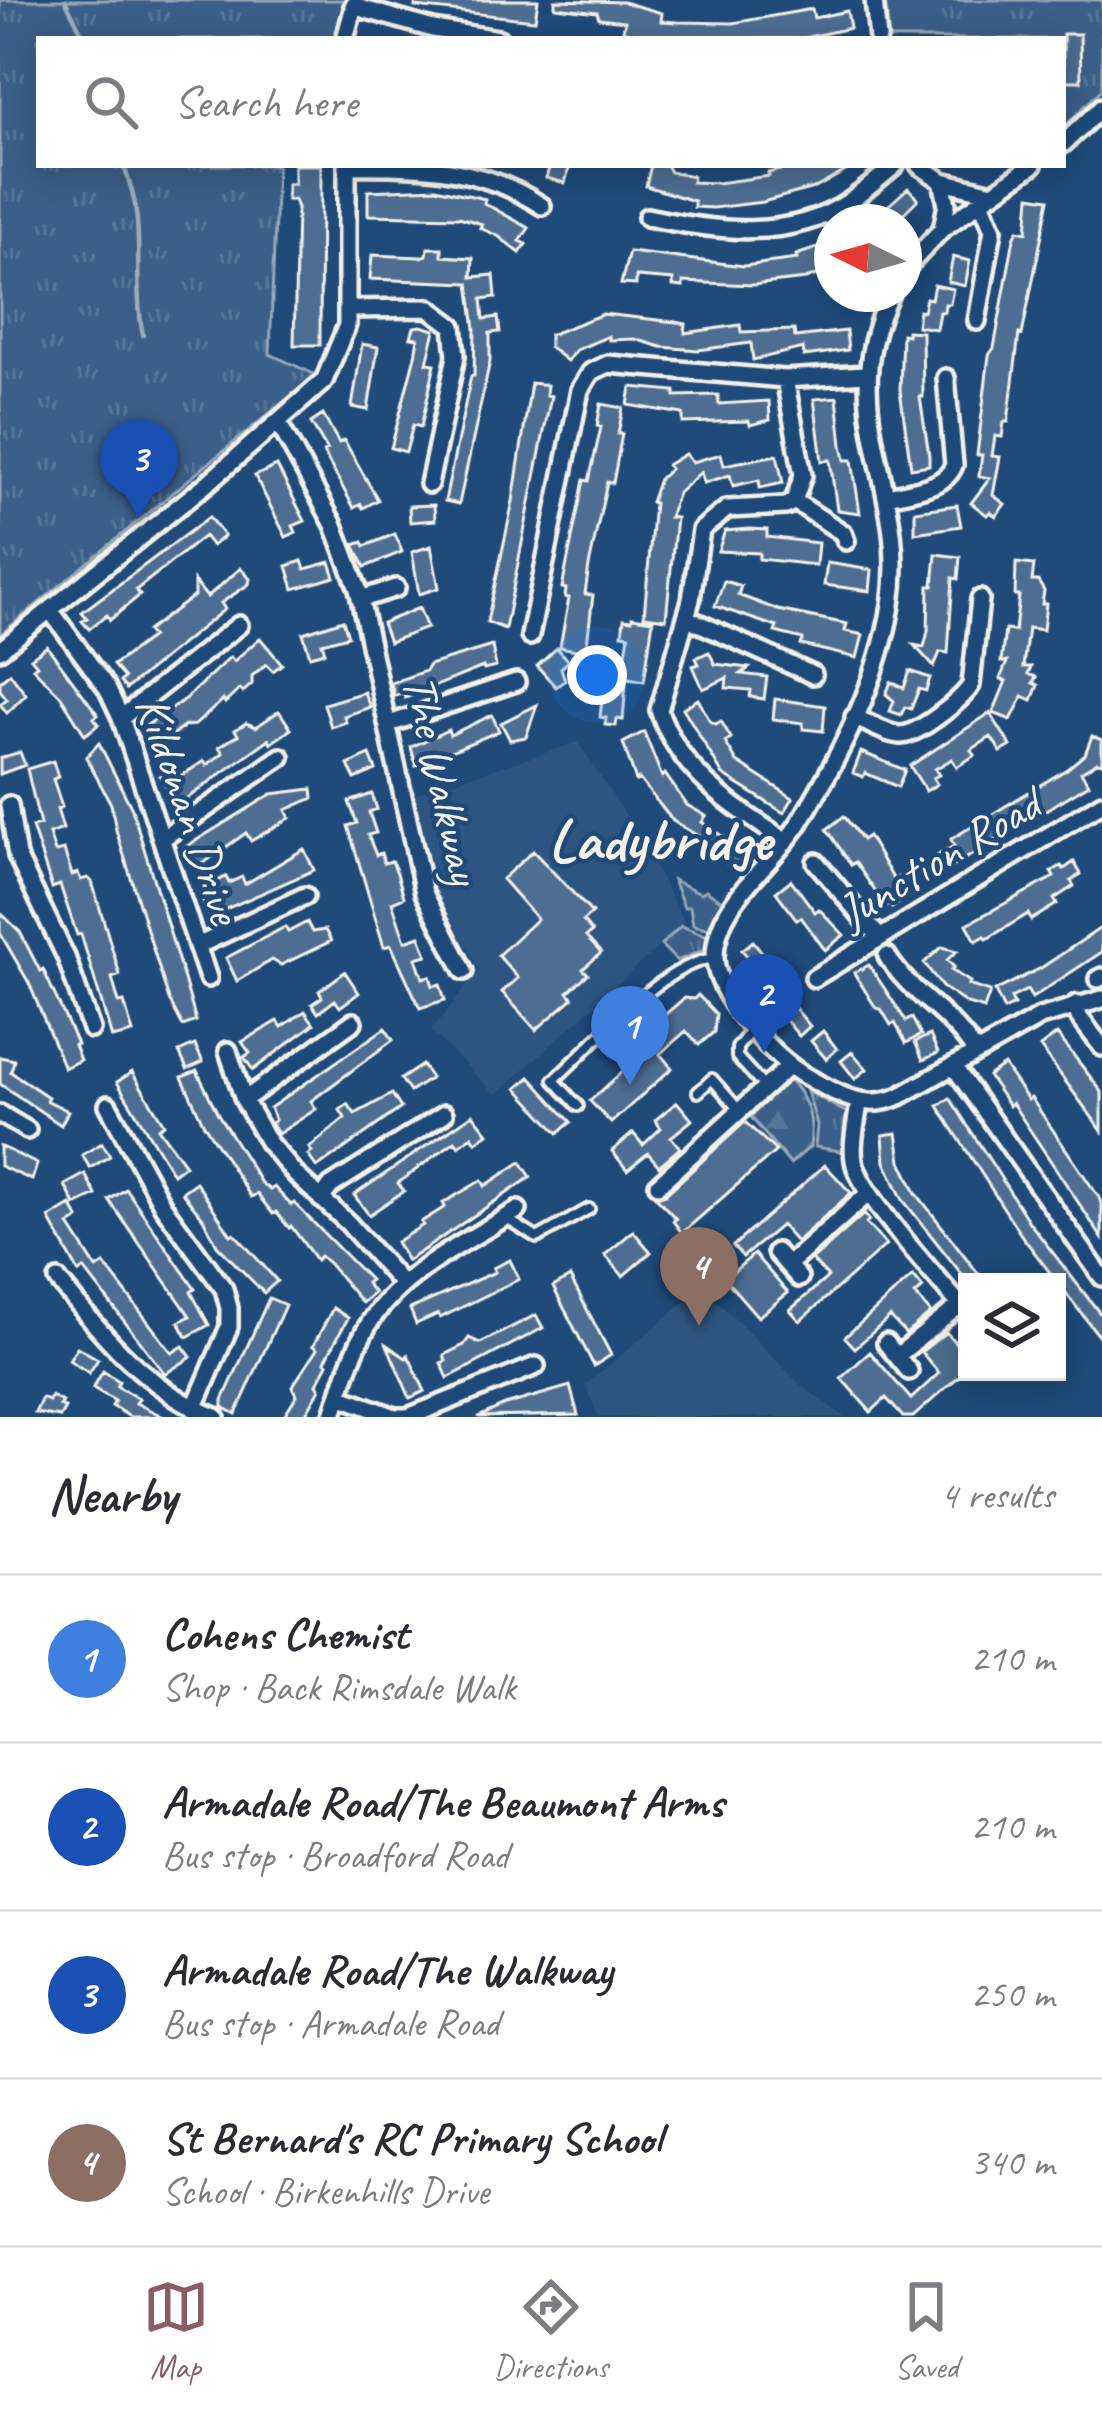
<!DOCTYPE html>
<html lang="en">
<head>
<meta charset="utf-8">
<style>
  body { margin:0; font-family:Caveat,sans-serif; background:#f7f7f7; color:#2b2b33 }
  .controls { position:absolute; right:36px; bottom:36px; display:grid; overflow:hidden; border-radius:0px; box-shadow:0 6px 30px #0003 }
  .controls button { width:108px; height:108px; display:grid; place-items:center; padding:0; border:0; border-bottom:3px solid #e1e1e2; background:#fff; color:#2b2b33; font:60px sans-serif }
  .compass { position:absolute; left:814px; top:204px; width:108px; height:108px; border-radius:50%; background:#fff; box-shadow:0 6px 30px #0003; rotate:275deg }
  .you { position:absolute; left:597px; top:675px; width:42px; height:42px; margin:-30px; border:9px solid #fff; border-radius:50%; background:#1a73e8; box-shadow:0 0 0 18px #1a73e833 }
  .badge { display:grid; place-items:center; width:78px; height:78px; border-radius:50%; background:#8a5d65; color:#fff; font-size:39px; font-weight:700 }
  .pin { position:absolute; translate:-50% -99px; filter:drop-shadow(0 3px 6px #0008) }
  .pin::after { content:''; position:absolute; top:63px; width:42px; height:36px; background:inherit; clip-path:polygon(0 0,100% 0,50% 100%) }
  .list { margin:0; padding:0; list-style:none }
  h2 { display:flex; justify-content:space-between; align-items:center; height:156px; margin:0; padding:0 48px; font-size:51px }
  h2 small { font-size:39px; font-weight:400; color:#7c7c81 }
  .list li { display:grid; grid-template-columns:78px 1fr auto; gap:36px; align-items:center; box-sizing:border-box; height:168px; padding:0 48px; border-top:3px solid #e1e1e2 }
  .list b { display:block; font-size:45px; white-space:nowrap }
  .list p { margin:0; font-size:39px; white-space:nowrap; color:#7c7c81 }
  .list em { font-size:39px; font-style:normal; color:#7c7c81 }
  .icon { flex:none; width:66px; height:66px; fill:none; stroke:currentColor; stroke-width:2; stroke-linecap:round; stroke-linejoin:round }
  .map { position:relative; flex:none; width:1102px; height:1417px; overflow:hidden }
  .search { position:absolute; background:#fff; box-shadow:0 6px 30px #0003; left:36px; right:36px; top:36px; height:132px; display:flex; align-items:center; gap:30px; box-sizing:border-box; padding:0 42px; border-radius:0px; color:#7c7c81; font-size:45px }
  .sheet { height:828px; background:#fff }
  nav { display:flex; justify-content:space-around; align-items:center; box-sizing:border-box; height:168px; border-top:3px solid #e1e1e2; background:#fff; font-size:33px; color:#7c7c81 }
  nav a { display:grid; justify-items:center; gap:6px }
  nav .on { color:#8a5d65 }
  .map>svg:first-child { display:block }
  .built { fill:#2d5581 }
  .grass { fill:url(#grass-tufts); stroke:#97a8b8; stroke-width:3 }
  .forest { fill:url(#forest-firs); stroke:#97a8b8; stroke-width:3 }
  .lines { fill:none; stroke-linecap:round; stroke-linejoin:round }
  .stream { stroke:#9cacbb; stroke-width:4.5 }
  .building { fill:#4d6e92; stroke:#f4f1e8; stroke-width:3 }
  .lane-casing { stroke:#f4f1e8; stroke-width:16 }
  .street-casing { stroke:#f4f1e8; stroke-width:24 }
  .lane { stroke:#1f4a7a; stroke-width:8 }
  .street { stroke:#1f4a7a; stroke-width:15 }
  .labels { text-anchor:middle; stroke-width:9; stroke-linejoin:round; paint-order:stroke }
  .street-label { font-size:48px; fill:#f4f1e8; stroke:#1f4a7a }
  .district-label { font-size:60px; font-weight:bold; fill:#f4f1e8; stroke:#1f4a7a }
</style>
</head>
<body>
<div class="map">
<svg width="1102" height="1417" viewBox="0 0 1102 1417">
  <defs>
    <pattern id="grass-tufts" width="24" height="20" patternUnits="userSpaceOnUse" patternTransform="scale(3)"><rect width="24" height="20" fill="#3a5f88"/><path d="M3 7l-1-3M5 7V3M7 7l1-3M15 17l-1-3M17 17v-4M19 17l1-3" fill="none" stroke="#577699"/></pattern>
    <pattern id="forest-firs" width="22" height="20" patternUnits="userSpaceOnUse" patternTransform="scale(3)"><rect width="22" height="20" fill="#3a5f88"/><path d="M5 1l3.5 6h-7zM16 11l3.5 6h-7z" fill="#577699"/></pattern>
  </defs>
  <rect width="100%" height="100%" fill="#1f4a7a"/>
  <filter id="ink" filterUnits="userSpaceOnUse"><feTurbulence type="fractalNoise" baseFrequency=".00833" numOctaves="2"/><feDisplacementMap in="SourceGraphic" scale="24" xChannelSelector="R" yChannelSelector="G"/><feConvolveMatrix kernelMatrix="1 2 1 2 8 2 1 2 1" color-interpolation-filters="sRGB"/></filter>
  <g filter="url(#ink)">
    <path class="built" d="M578 742 633 827 685 923 496 1095 431 1031 480 970 437 893 415 794Z
      M703 1287 802 1386 845 1417H599L585 1385Z"/>
    <path class="grass" d="M0 0H347L336 39H39V165H277L270 354 316 375 0 635Z
      M885 0H1102V89L1063 128V39H889Z
      M673 880 701 893 706 890 725 903 711 929 693 925 690 907H684Z
      M681 926 708 936 706 949 677 961 661 945Z
      M807 1091 847 1113 846 1152 815 1147 817 1125Z"/>
    <path class="forest" d="M791 1081C809 1102 814 1120 810 1147L790 1164 751 1117 778 1087Z"/>
    <g class="lines">
      <path class="stream" d="M65 0 85 39
        M123 165C149 224 131 274 143 335"/>
    </g>
    <path class="building" d="M416 0H538L535 20 415 7Z
      M555 0 623 2 662 13 661 21 678 22 733 23 812 9 814 18 847 11 850 28 799 39H647L623 31 625 21 599 18 597 12 555 7Z
      M1063 34H1080L1081 81H1063Z
      M294 165H321L320 345H294L297 208 294 200H287V184H294Z
      M550 165H570L565 183 546 178Z
      M651 165H666L670 172 693 176 692 182 717 183 769 176 768 173 799 165H856L817 187 763 202 713 208 694 207V201L646 186Z
      M436 188 485 199 484 203 529 228 520 241 526 244 520 253 498 236 480 228 482 224 459 217 368 215V191Z
      M908 188 918 199 905 212 893 222H870Z
      M1030 196 1049 199 1022 335 1019 334 1008 422H1004L1002 437 995 436 992 456 1000 457 993 495 1005 504 996 516 990 512 987 515 971 503 990 478 979 476 982 455H977L989 355 994 348 1014 238 1018 230 1027 232Z
      M832 243V260L820 265 824 272 806 279 753 285 683 282V287L673 286V280L636 277V285L621 284 629 252 744 266 797 259 796 255Z
      M428 248H442V256L473 258 472 277 494 275 496 297 482 299 484 319 498 317 500 332 490 333V361L459 504 445 501 471 376H474L475 329 469 283 370 279 372 255 421 257 427 255Z
      M953 257 970 261 965 286 948 282Z
      M934 285 953 289 950 304H945L944 312H939L936 329 917 326 919 310 923 311 926 298 931 299Z
      M603 314 676 322 686 324 685 333 740 325 741 332 794 330 795 337 846 331 848 350 804 356 803 348 753 360 751 343 698 350 661 347 635 339 609 340V336L576 350 567 361 549 347V335Z
      M421 326 435 330 427 363 435 364 421 427 413 425 406 452 391 448 415 356 418 338 411 337 414 327Z
      M907 331 922 332 923 397H920L929 455V465L911 468 900 390 902 334 907 335Z
      M362 344 378 347 368 410 352 407Z
      M531 383 547 385 546 395 551 396 505 629 487 622 513 501Z
      M631 387 675 391V396L718 395 719 404 769 401 770 420 750 425 749 421 683 423V414L628 405Z
      M837 397 842 445 845 460H852L860 513 837 510 830 460 822 461 814 399Z
      M601 404 623 408 618 434H622L613 483 607 482 589 566 585 594 593 595 586 652 560 647 569 598 565 597 566 589 562 588 584 480 589 481 601 427 597 426Z
      M323 415 339 443 344 440 378 500 363 508 361 504 354 508 323 452 327 450 311 423Z
      M685 454 692 462 721 454 724 465 777 455 783 483 760 488 759 480 733 486 730 475 704 483 701 472 678 493 669 517 676 518 666 619 644 616 654 503 651 502 659 479 670 469 667 465Z
      M277 466 305 521 293 526 296 532 286 537 255 476Z
      M434 505 435 520 410 522 409 506Z
      M957 505 961 526 915 533V511Z
      M209 517 224 536 212 546 204 536 136 590 140 595 110 620 107 615 89 629 82 621 87 618 82 612Z
      M749 529 767 530V537L818 543 816 565 759 559V553L718 551 725 531Z
      M395 534 402 552 365 567 354 545 363 542 365 546Z
      M431 546 439 588 419 594 412 552Z
      M936 554 960 557 958 579 953 578 948 653 940 652 934 667 914 645 924 647 928 631 929 586H933Z
      M302 561 305 569 330 562 335 577 294 589 287 566Z
      M827 563 872 570 870 591 824 585Z
      M1016 563 1034 565 1032 581H1038L1044 591 1042 604H1046L1043 630 1028 628 1023 667H1031L1028 674 1036 677 1033 683 1038 685 1032 700 1023 696 1011 720 993 713 1006 681 1000 679 1007 662H1001L1005 630 1015 631 1019 596H1015Z
      M241 568 250 579 249 584 221 603 225 609 126 689 120 682 124 678 113 665 152 637 147 631 194 596V581L207 597Z
      M724 581 741 586 738 595 778 610 847 624 845 631 863 635 857 658 801 645 803 639 775 632 777 627 715 606Z
      M419 608 427 628 389 642 382 623Z
      M632 617 653 620 644 681 622 677 629 635 622 634 624 619 632 620Z
      M343 620 348 636 322 643 325 652 310 656 303 633Z
      M260 638 282 664 273 671 266 664 252 676V684L243 692 240 689 225 703 223 700 195 725 185 726 164 741 159 736 155 739 146 726 185 699 230 657 234 661Z
      M47 646 98 715 94 718 99 724 85 735 60 695 33 668 37 665 31 658Z
      M492 646 496 667 484 670 483 667 405 698 403 693 394 696 391 683 425 671 429 665Z
      M557 648 569 661 561 668 565 680 556 687 537 666Z
      M709 652 715 664 749 668 741 674 767 677 764 699 750 697 751 690 726 688 727 678 703 689 693 666 699 664 696 658Z
      M910 671 930 678 926 691 919 689 911 709 905 707 901 715 890 711 894 701 886 694 891 682 904 688Z
      M10 673 26 694 7 713 0 704 7 699 0 690V681Z
      M604 680 626 683 623 720 617 719 616 726 605 725 606 718 600 717Z
      M364 692 370 707 344 716 346 722 331 727 324 704Z
      M698 699 710 721 716 724 721 721 731 738 725 742 737 762 793 798 784 813 723 775 683 708Z
      M775 699 825 706 823 731 803 729V723L773 719Z
      M537 705 526 737 510 740 501 723Z
      M279 711 291 729 271 743 269 739 178 805 160 776 173 767 181 776 204 761 207 765 223 753 219 747 238 735 235 730 246 723 256 727Z
      M990 713 1011 746 1001 752 991 737 971 750 975 755 957 767 952 759 935 769 939 775 933 778 937 784 926 791 910 766Z
      M492 715 499 731 416 766 411 747 448 730 450 735Z
      M644 732 662 777 665 774 687 805 706 816 702 822 746 853 735 869 701 843 703 839 673 821 639 779 636 781 623 743Z
      M1092 736 1102 740V763L1097 762 1081 772 1089 784 937 876 928 861 954 846 951 839 1067 769 1085 754Z
      M99 743 132 809 184 979 196 1021 183 1026 169 1000 116 830 111 804 86 757Z
      M20 752 25 765 0 774V758Z
      M861 752 905 770 898 787 865 773 863 777 853 773Z
      M370 755 376 770 355 779 348 765Z
      M53 761 58 777 53 779 62 807 57 809 63 829 49 834 55 852 64 850 72 875 78 873 81 880 88 878 92 882 120 975 112 978 119 1003 124 1002 133 1033 112 1038 81 934 77 935 60 885 52 888 32 827 40 825 27 769Z
      M312 789 313 798 286 810 290 818 251 841 246 833 198 867 187 846 272 794Z
      M372 794 377 809 369 812 376 833 368 835 376 855 381 853 384 863 392 861 397 873 404 897 392 902 405 941 420 936 427 955 416 958 423 978 430 976 433 986 440 984 445 1000 420 1008 391 945 384 947 348 826 357 823 349 802Z
      M844 816 862 840 868 836 894 880 901 875 910 888 903 893 906 898 892 908 889 904 886 907 855 862 851 865 827 829Z
      M304 849 314 870 210 916 200 894 206 891 204 887 226 877 229 883 242 877 245 884Z
      M533 851 592 913 583 921 592 932 586 937 601 953 583 969 588 974 568 992 573 998 536 1030 502 992 518 978 498 955 537 919 502 879Z
      M1074 862 1081 874 1071 881 1074 886 1054 899 1057 904 1031 920 1028 914 987 939 985 936 976 941 967 924 1054 877 1051 872 1061 866 1064 869Z
      M791 880 815 912 819 909 844 935 825 950 801 917 797 920 776 892Z
      M0 912 20 932 40 971 43 969 77 1044 74 1045 80 1060 64 1068 29 983 0 933Z
      M307 922 312 932 325 930 331 941 281 965 272 960 237 981 226 958 285 927 288 932Z
      M1102 927V952L1032 998 1027 990 1011 998 1014 1005 1004 1010 995 991 1041 968Z
      M753 941 768 959 757 968 742 950Z
      M942 947 957 951 947 960 954 967 951 970 970 982 968 985 990 992 984 1009 967 1004 942 987 924 963Z
      M869 965 906 1021 912 1018 921 1035 906 1043 895 1023 891 1025 881 1009 876 1008 854 973Z
      M764 969 779 987 767 997 752 979Z
      M345 972 359 993 340 1007 335 1000 318 1013 312 1004 322 997 319 991Z
      M698 995 716 1014 714 1032 699 1045 686 1031 660 1054 672 1068 611 1123 590 1101 633 1062 627 1056 656 1030 652 1026 684 998 694 999Z
      M795 1008 810 1026 799 1036 784 1018Z
      M305 1011 314 1024 253 1070 244 1057 250 1053 242 1042 278 1021 282 1027Z
      M385 1028 393 1040 311 1101 316 1109 278 1134 271 1123 275 1120 270 1108Z
      M823 1031 837 1049 826 1059 811 1041Z
      M1057 1034 1102 1092V1131L1040 1047Z
      M930 1035 938 1053 923 1060 915 1042Z
      M195 1045 203 1062 187 1069 179 1052Z
      M852 1052 867 1069 855 1079 841 1061Z
      M0 1057 14 1060 11 1072 48 1097 46 1100 68 1111 61 1125 0 1084Z
      M422 1065 431 1078 410 1092 401 1079Z
      M1004 1065 1028 1100 1031 1098 1098 1196 1102 1205V1238L1012 1103 1009 1106 988 1076Z
      M197 1071 218 1114 261 1183 270 1190 274 1187 291 1205 294 1203 370 1280 366 1283 374 1293 362 1303 329 1264 320 1256 316 1260 291 1226 289 1228 276 1212 273 1214 257 1194 251 1197 203 1123 182 1077Z
      M132 1072 164 1124 158 1128 185 1165 173 1174 117 1082Z
      M530 1077 571 1122 558 1133 517 1088Z
      M392 1094 401 1108 317 1168 308 1155 312 1152 309 1148 345 1118 340 1110 348 1104 355 1114Z
      M950 1098 1029 1222 1102 1316V1340L1021 1235 938 1106Z
      M677 1102 692 1120 671 1137 680 1148 659 1166 648 1153 627 1170 612 1151 633 1133 643 1145 661 1128 655 1120Z
      M473 1114 488 1133 476 1142 472 1136 459 1146 455 1141 398 1183 404 1191 369 1215 354 1195Z
      M745 1122 776 1151 682 1233 673 1221 676 1219 656 1197 666 1194Z
      M897 1133 901 1161 916 1193 985 1282H968L903 1200 885 1162 883 1135Z
      M102 1143 110 1156 90 1168 82 1155Z
      M0 1146 37 1164 32 1180 0 1166Z
      M521 1162 531 1177 407 1261 396 1242 423 1225 421 1222 445 1207 443 1203 482 1180 485 1186Z
      M825 1165 851 1193 796 1242 781 1225 743 1257 733 1246Z
      M85 1174 96 1195 75 1205 65 1185Z
      M196 1182 231 1235 234 1233 277 1281 264 1293 217 1245 203 1218 182 1192Z
      M126 1189 195 1289 191 1292 209 1325 187 1337 179 1322 190 1316 109 1200Z
      M71 1205 79 1219 69 1225 97 1269 104 1264 172 1353 183 1346 191 1357 165 1374 84 1269 79 1273 49 1218Z
      M864 1214 869 1220 866 1223 886 1245 800 1321 790 1310 828 1277 812 1260Z
      M633 1231 651 1252 623 1276 605 1255Z
      M754 1254 788 1293 758 1317 725 1279Z
      M510 1260 519 1279 440 1318 438 1314 416 1324 410 1309 495 1272 493 1268Z
      M913 1276 923 1288 915 1295 931 1313 906 1334 890 1317 855 1348 845 1337Z
      M570 1277 611 1355 594 1366 553 1287Z
      M269 1298 285 1305 236 1414 223 1407V1400Z
      M333 1308 348 1318 325 1361 328 1364 317 1384 320 1389 304 1417H283L297 1395 292 1387 317 1349 313 1346Z
      M536 1315 543 1328 448 1378 441 1363 446 1361 444 1355 464 1345 469 1338 480 1343Z
      M946 1332 967 1356V1369L913 1417H903L886 1398 871 1412 841 1378 870 1352 911 1399 939 1373 921 1352Z
      M387 1345 406 1358 408 1355 425 1391 410 1398Z
      M77 1347 98 1359 89 1373 69 1360Z
      M103 1371 119 1381 117 1386 139 1399 136 1403 164 1417H130L112 1406 115 1401 93 1388Z
      M570 1386 578 1415 478 1417 505 1405Z
      M51 1396 62 1402 59 1406 65 1408 60 1417 35 1413 42 1398 49 1401Z"/>
    <g class="lines">
      <defs>
        <path id="lane" d="M751 1030 737 1048V1057L759 1081
          M698 1092 712 1079 739 1110
          M578 1106 554 1080C593 1045 663 963 714 958
          M507 1219 537 1238 589 1209"/>
        <path id="street" d="M874 0 878 39
          M353 6 433 29 499 39
          M345 39 355 2
          M1063 144 1102 107
          M919 165 942 181 993 193
          M347 166C417 165 482 166 542 206
          M942 181 947 204 942 229
          M647 217C713 231 790 242 850 201 866 190 881 177 895 165
          M904 270 942 229 1033 165
          M890 294C832 413 910 486 891 605 879 681 839 757 800 822 773 865 714 902 715 958 716 997 774 1059 807 1077 837 1094 865 1112 900 1096L1040 1017 1102 999
          M349 309 429 308 453 326 456 356 429 484
          M977 321 993 230 981 201
          M785 379 803 475 794 501 786 506 727 509 701 530 691 600 659 710C680 773 732 806 786 841
          M278 422 334 525 358 589 424 893 464 971
          M888 496C911 490 945 489 954 465L946 378
          M794 501 843 533 846 541
          M361 599 396 588
          M50 610 107 688 121 718 208 978
          M687 618 813 675
          M530 636 580 390 591 372 608 364 785 379 866 374
          M0 650 209 482 324 381 347 325V165
          M854 717C868 723 886 734 900 735 917 736 963 699 971 685L980 599
          M121 718 239 625
          M389 724 516 682
          M9 805 17 856 66 957 91 1029
          M163 838 281 757
          M816 862 880 938
          M197 946 305 896
          M887 956C911 995 951 1013 975 1052
          M814 978 1102 803
          M1098 979 1102 977
          M1076 1004 1079 1017 1102 1047
          M228 1051 244 1100 268 1142 295 1174 348 1223 403 1285
          M954 1067 1102 1277
          M244 1100 353 1022
          M859 1102C857 1122 849 1149 856 1168 868 1203 940 1281 967 1313
          M108 1105 163 1206 224 1289 229 1308V1327L194 1409
          M0 1114 27 1130
          M658 1185 789 1066
          M321 1199 331 1186 444 1114
          M776 1252 799 1278
          M788 1265 869 1193
          M58 1280C102 1335 148 1391 216 1417
          M886 1343 909 1371
          M897 1356 960 1305
          M339 1396 395 1417H408L536 1366
          M332 1417C343 1385 352 1351 370 1322 402 1272 468 1241 518 1210"/>
      </defs>
      <use href="#lane" class="lane-casing"/>
      <use href="#street" class="street-casing"/>
      <use href="#lane" class="lane"/>
      <use href="#street" class="street"/>
    </g>
  </g>
  <g class="labels">
    <g class="street-label">
      <text transform="translate(443 779) rotate(77)" y="17">The Walkway</text>
      <text transform="translate(190 809) rotate(71)" y="17">Kildonan Drive</text>
      <text transform="translate(938 857) rotate(-31)" y="17">Junction Road</text>
    </g>
    <g class="district-label">
      <text x="660" y="860">Ladybridge</text>
    </g>
  </g>
</svg>
<div class="controls">
<button><svg class="icon" aria-label="layers" viewBox="0 0 24 24"><path d="M12 4l9 5-9 5-9-5zM3 14l9 5 9-5"/></svg></button>
</div>
<svg class="compass" viewBox="-18 -18 36 36"><path d="M0-13l5 13h-10z" fill="#e53935"/><path d="M0 13l5-13h-10z" fill="#7c7c81"/></svg>
<div class="you"></div>
<div class="pin badge" style="left:630px;top:1085px;background:#3f7fe0">1</div>
<div class="pin badge" style="left:764px;top:1053px;background:#1a4fb4">2</div>
<div class="pin badge" style="left:139px;top:518px;background:#1a4fb4">3</div>
<div class="pin badge" style="left:699px;top:1326px;background:#8d6e63">4</div>
<div class="search"><svg class="icon" aria-label="search" viewBox="0 0 24 24"><circle cx="10" cy="10" r="6"/><path d="M15 15l6 6"/></svg>Search here</div>
</div>
<section class="sheet">
<h2>Nearby<small>4 results</small></h2>
<ul class="list">
<li><span class="badge" style="background:#3f7fe0">1</span><div><b>Cohens Chemist</b><p>Shop · Back Rimsdale Walk</p></div><em>210 m</em></li>
<li><span class="badge" style="background:#1a4fb4">2</span><div><b>Armadale Road/The Beaumont Arms</b><p>Bus stop · Broadford Road</p></div><em>210 m</em></li>
<li><span class="badge" style="background:#1a4fb4">3</span><div><b>Armadale Road/The Walkway</b><p>Bus stop · Armadale Road</p></div><em>250 m</em></li>
<li><span class="badge" style="background:#8d6e63">4</span><div><b>St Bernard's RC Primary School</b><p>School · Birkenhills Drive</p></div><em>340 m</em></li>
</ul>
</section>
<nav>
<a class="on"><svg class="icon" aria-label="map" viewBox="0 0 24 24"><path d="M3 6l6-2 6 2 6-2v14l-6 2-6-2-6 2zM9 4v14M15 6v14"/></svg>Map</a>
<a><svg class="icon" aria-label="directions" viewBox="0 0 24 24"><path d="M12 3l9 9-9 9-9-9zM9 14v-3h6M13 9l2 2-2 2"/></svg>Directions</a>
<a><svg class="icon" aria-label="saved" viewBox="0 0 24 24"><path d="M7 4h10v16l-5-4-5 4z"/></svg>Saved</a>
</nav>
</body>
</html>
